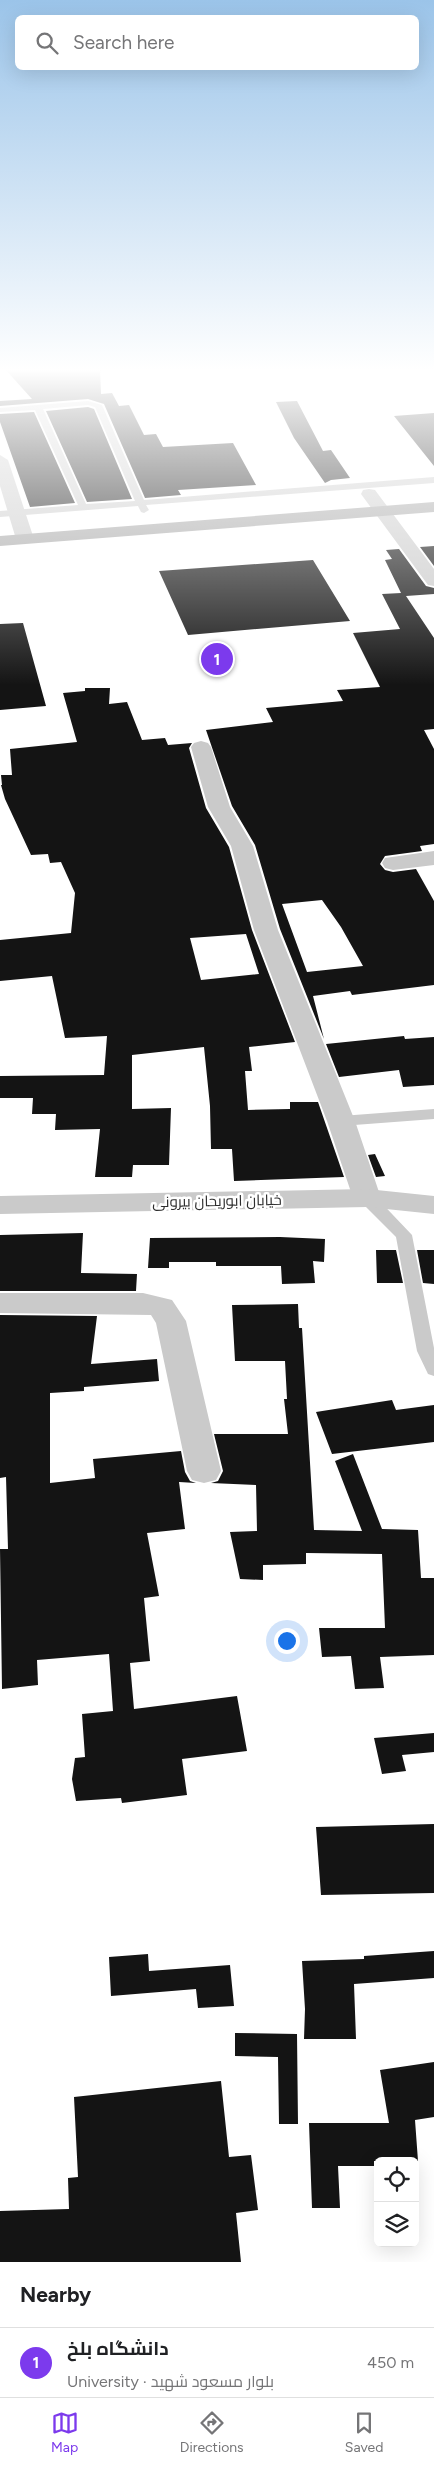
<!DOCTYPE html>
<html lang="en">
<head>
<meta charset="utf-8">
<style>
  body { margin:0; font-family:Figtree,Cairo,sans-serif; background:#f6f6f6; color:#202124 }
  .controls { position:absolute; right:15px; bottom:15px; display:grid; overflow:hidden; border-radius:8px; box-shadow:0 5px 20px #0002 }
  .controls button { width:45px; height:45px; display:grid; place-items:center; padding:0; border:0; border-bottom:1px solid #e0e0e0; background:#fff; color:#202124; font:25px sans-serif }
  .you { position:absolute; left:286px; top:1640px; width:18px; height:18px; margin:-12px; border:4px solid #fff; border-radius:50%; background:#1a73e8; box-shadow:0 0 0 8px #1a73e833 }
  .badge { display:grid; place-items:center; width:32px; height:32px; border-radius:50%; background:#7c3aed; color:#fff; font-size:16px; font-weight:700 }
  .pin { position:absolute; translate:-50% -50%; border:2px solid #fff; box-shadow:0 1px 5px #0006 }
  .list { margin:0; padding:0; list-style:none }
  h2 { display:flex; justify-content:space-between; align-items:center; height:65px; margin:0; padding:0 20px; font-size:21px }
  h2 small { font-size:16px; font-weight:400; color:#757577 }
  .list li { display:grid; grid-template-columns:32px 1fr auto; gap:15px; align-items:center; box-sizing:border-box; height:70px; padding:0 20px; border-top:1px solid #e0e0e0 }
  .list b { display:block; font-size:19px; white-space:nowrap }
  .list p { margin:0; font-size:16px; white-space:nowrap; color:#757577 }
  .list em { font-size:16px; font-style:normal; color:#757577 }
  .icon { flex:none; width:28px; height:28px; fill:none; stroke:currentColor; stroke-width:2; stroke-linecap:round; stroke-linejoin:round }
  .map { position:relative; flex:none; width:434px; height:2262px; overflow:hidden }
  .search { position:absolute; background:#fff; box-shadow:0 5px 20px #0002; left:15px; right:15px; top:15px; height:55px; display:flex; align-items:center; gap:12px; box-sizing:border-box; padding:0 18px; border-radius:8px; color:#757577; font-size:19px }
  .sheet { height:135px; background:#fff }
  nav { display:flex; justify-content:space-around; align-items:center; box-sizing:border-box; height:70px; border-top:1px solid #e0e0e0; background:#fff; font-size:14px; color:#757577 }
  nav a { display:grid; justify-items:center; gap:2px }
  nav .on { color:#7c3aed }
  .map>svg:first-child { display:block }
  .building { fill:#141414; fill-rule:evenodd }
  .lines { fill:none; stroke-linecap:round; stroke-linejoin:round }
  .service { fill:#cacaca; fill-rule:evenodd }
  .minor { fill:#cacaca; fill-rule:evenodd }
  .tertiary { fill:#cacaca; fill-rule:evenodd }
  .primary { fill:#a5a5a5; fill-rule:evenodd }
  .labels { text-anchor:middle; stroke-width:5; stroke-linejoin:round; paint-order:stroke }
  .street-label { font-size:15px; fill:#2d2d2d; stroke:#fff }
</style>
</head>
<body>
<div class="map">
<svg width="434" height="2262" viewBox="0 0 434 2262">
  <rect width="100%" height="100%" fill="#fff"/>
  <path class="building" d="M5 369H100L101 394 112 393 119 406 129 405 144 435 156 434 163 447 233 443 256 485 178 490 181 495 145 498 104 404 88 399 0 406V401L32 399Z
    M297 401 323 451 331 450 350 478 331 480 325 483 294 438 276 402Z
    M88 407 94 409 132 499 87 502 46 411Z
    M34 412 75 503 30 507 0 422V414Z
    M434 413V466L394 416Z
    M434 546V566L420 547Z
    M399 549 426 586 434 588V594L406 596 434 638V729L424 730 434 749V844L420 846 422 851 385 856 380 864 385 870 393 872 416 869 434 901V985L352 995 350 991 313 996 324 1039 280 929 255 845 232 806 206 730 273 722 266 708 343 701 337 690 380 687 353 633 400 629 382 594 401 593 385 560 392 559 386 550ZM322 900 341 927 363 966 307 972 282 904Z
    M313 560 350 621 188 635 159 571Z
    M23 623 46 706 0 710V624Z
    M85 688H110L109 704 127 702 142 740 165 738 168 745 192 743 189 748 206 808 229 847 252 930 295 1042 249 1047 252 1071H245L248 1110 290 1109V1102H318L344 1177 234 1181 232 1149H211L210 1106 204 1047 132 1055V1109L171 1108 169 1165H133L132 1177H95L100 1129 55 1130 56 1114H32L33 1098H0V1076L104 1075 107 1036 65 1038 52 976 0 981V940L71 933 75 893 61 862 50 863 48 854 31 855 5 799 1 785H2L1 775H12L10 749 77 742 63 693 85 691ZM246 934 259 974 201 980 190 938Z
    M404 1036 405 1039 434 1037V1085L403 1087 399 1070 339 1077 326 1044Z
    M375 1154 385 1176 376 1177 368 1155Z
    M83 1233 81 1273 137 1274 136 1291H0V1235Z
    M280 1237 325 1239 324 1262 313 1261 315 1283 282 1284 281 1266H216V1262H169V1268H148L150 1238Z
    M376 1250H396L403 1283H377Z
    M417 1250H434V1284L423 1283Z
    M298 1304 299 1328H302L314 1530 362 1531 335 1461 353 1454 382 1529 418 1530 421 1578H434V1655L380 1657 384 1688 355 1689 351 1656 322 1657 319 1628H385L382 1554 306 1553V1564L263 1565V1580L240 1579 230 1532 257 1531 256 1485 211 1483 218 1481 223 1471 214 1434H288L284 1399H287L285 1361H235L232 1305Z
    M0 1315 97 1316 91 1364 157 1359 159 1381 84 1387V1391L50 1393V1483L95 1478 93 1459 181 1451 185 1472 190 1481 196 1483 179 1482 185 1529 147 1533 159 1596 144 1598 150 1661 130 1663 134 1709 237 1696 247 1751 182 1759 187 1795 122 1803 121 1798 76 1801 72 1779 75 1758 85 1757 82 1714 113 1711 109 1654 37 1660 38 1685 2 1689 0 1549H8L6 1477 0 1478Z
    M392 1400 396 1410 434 1405V1442L332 1454 316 1412Z
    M434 1733V1752L402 1755 406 1771 382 1774 374 1738Z
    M434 1824V1893L321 1895 316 1827Z
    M434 1951V1978L354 1984 356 2039H304L305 2009 302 1961 364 1959V1956Z
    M148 1954 149 1971 230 1965 234 2006 198 2008 196 1989 111 1996 109 1957Z
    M235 2033 297 2034 298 2124H279L278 2057 235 2056Z
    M434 2062V2117L415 2120 418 2161H374V2166H338L340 2208H312L309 2123H389L380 2070Z
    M221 2081 229 2157 251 2155 258 2210 236 2213 241 2262H0V2211L69 2209 68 2178 78 2177 74 2097Z"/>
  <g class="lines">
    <path class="service" d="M88 401 102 405 144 500 434 477V483L146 505 149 510 144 513 141 512 138 506 0 517V511L78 505 35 410 0 412V408ZM88 405 95 407 135 501 86 504 43 409Z
      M434 1109V1119L341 1126 334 1121 341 1116Z
      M367 1193 373 1194 412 1235 434 1348V1376L428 1374 417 1351 396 1237 361 1202 359 1198 361 1194Z"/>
    <path class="minor" d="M0 455 8 460 34 539 31 543H19L16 539 0 486Z
      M369 489 375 490 434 569V586L428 585 361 494 363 490Z
      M201 741 208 743 211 747 230 807 253 846 278 930 355 1121 381 1198 377 1204 367 1207 357 1204 353 1198 327 1121 254 930 231 846 208 807 191 747 194 743Z
      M434 851V865L393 870 385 868 382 863 385 858Z
      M0 1293H143L172 1300 186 1321 221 1471 216 1480 204 1483 192 1480 187 1471 156 1323 151 1315 0 1313Z"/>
    <path class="tertiary" d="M367 1189 434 1196V1214L367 1207 0 1214V1196Z"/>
    <path class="primary" d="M434 502V512L0 546V536Z"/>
  </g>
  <linearGradient id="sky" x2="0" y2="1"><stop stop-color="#9bc4e9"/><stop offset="0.54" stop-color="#fff"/><stop offset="1" stop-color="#fff" stop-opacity="0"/></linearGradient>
  <rect width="434" height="685" fill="url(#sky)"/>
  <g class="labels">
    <g class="street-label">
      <text transform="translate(217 1201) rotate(-1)" y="5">خیابان ابوریحان بیرونی</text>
    </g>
  </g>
</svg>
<div class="controls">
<button><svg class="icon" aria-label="locate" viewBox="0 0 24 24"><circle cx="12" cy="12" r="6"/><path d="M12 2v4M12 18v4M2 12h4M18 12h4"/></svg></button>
<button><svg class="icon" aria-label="layers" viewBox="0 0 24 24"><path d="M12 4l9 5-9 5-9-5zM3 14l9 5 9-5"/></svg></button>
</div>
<div class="you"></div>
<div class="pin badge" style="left:217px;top:659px">1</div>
<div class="search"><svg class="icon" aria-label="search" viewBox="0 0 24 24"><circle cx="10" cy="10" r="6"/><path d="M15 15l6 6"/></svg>Search here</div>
</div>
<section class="sheet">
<h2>Nearby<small></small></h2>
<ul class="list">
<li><span class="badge">1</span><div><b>دانشگاه بلخ</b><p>University · بلوار مسعود شهید</p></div><em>450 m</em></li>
</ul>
</section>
<nav>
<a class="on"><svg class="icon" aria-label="map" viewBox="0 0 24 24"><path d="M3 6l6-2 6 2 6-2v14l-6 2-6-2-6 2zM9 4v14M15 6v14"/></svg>Map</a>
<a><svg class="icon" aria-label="directions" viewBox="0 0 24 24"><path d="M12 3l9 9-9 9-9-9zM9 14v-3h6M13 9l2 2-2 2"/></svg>Directions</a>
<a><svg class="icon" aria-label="saved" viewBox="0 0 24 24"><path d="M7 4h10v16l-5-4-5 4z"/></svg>Saved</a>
</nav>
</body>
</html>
